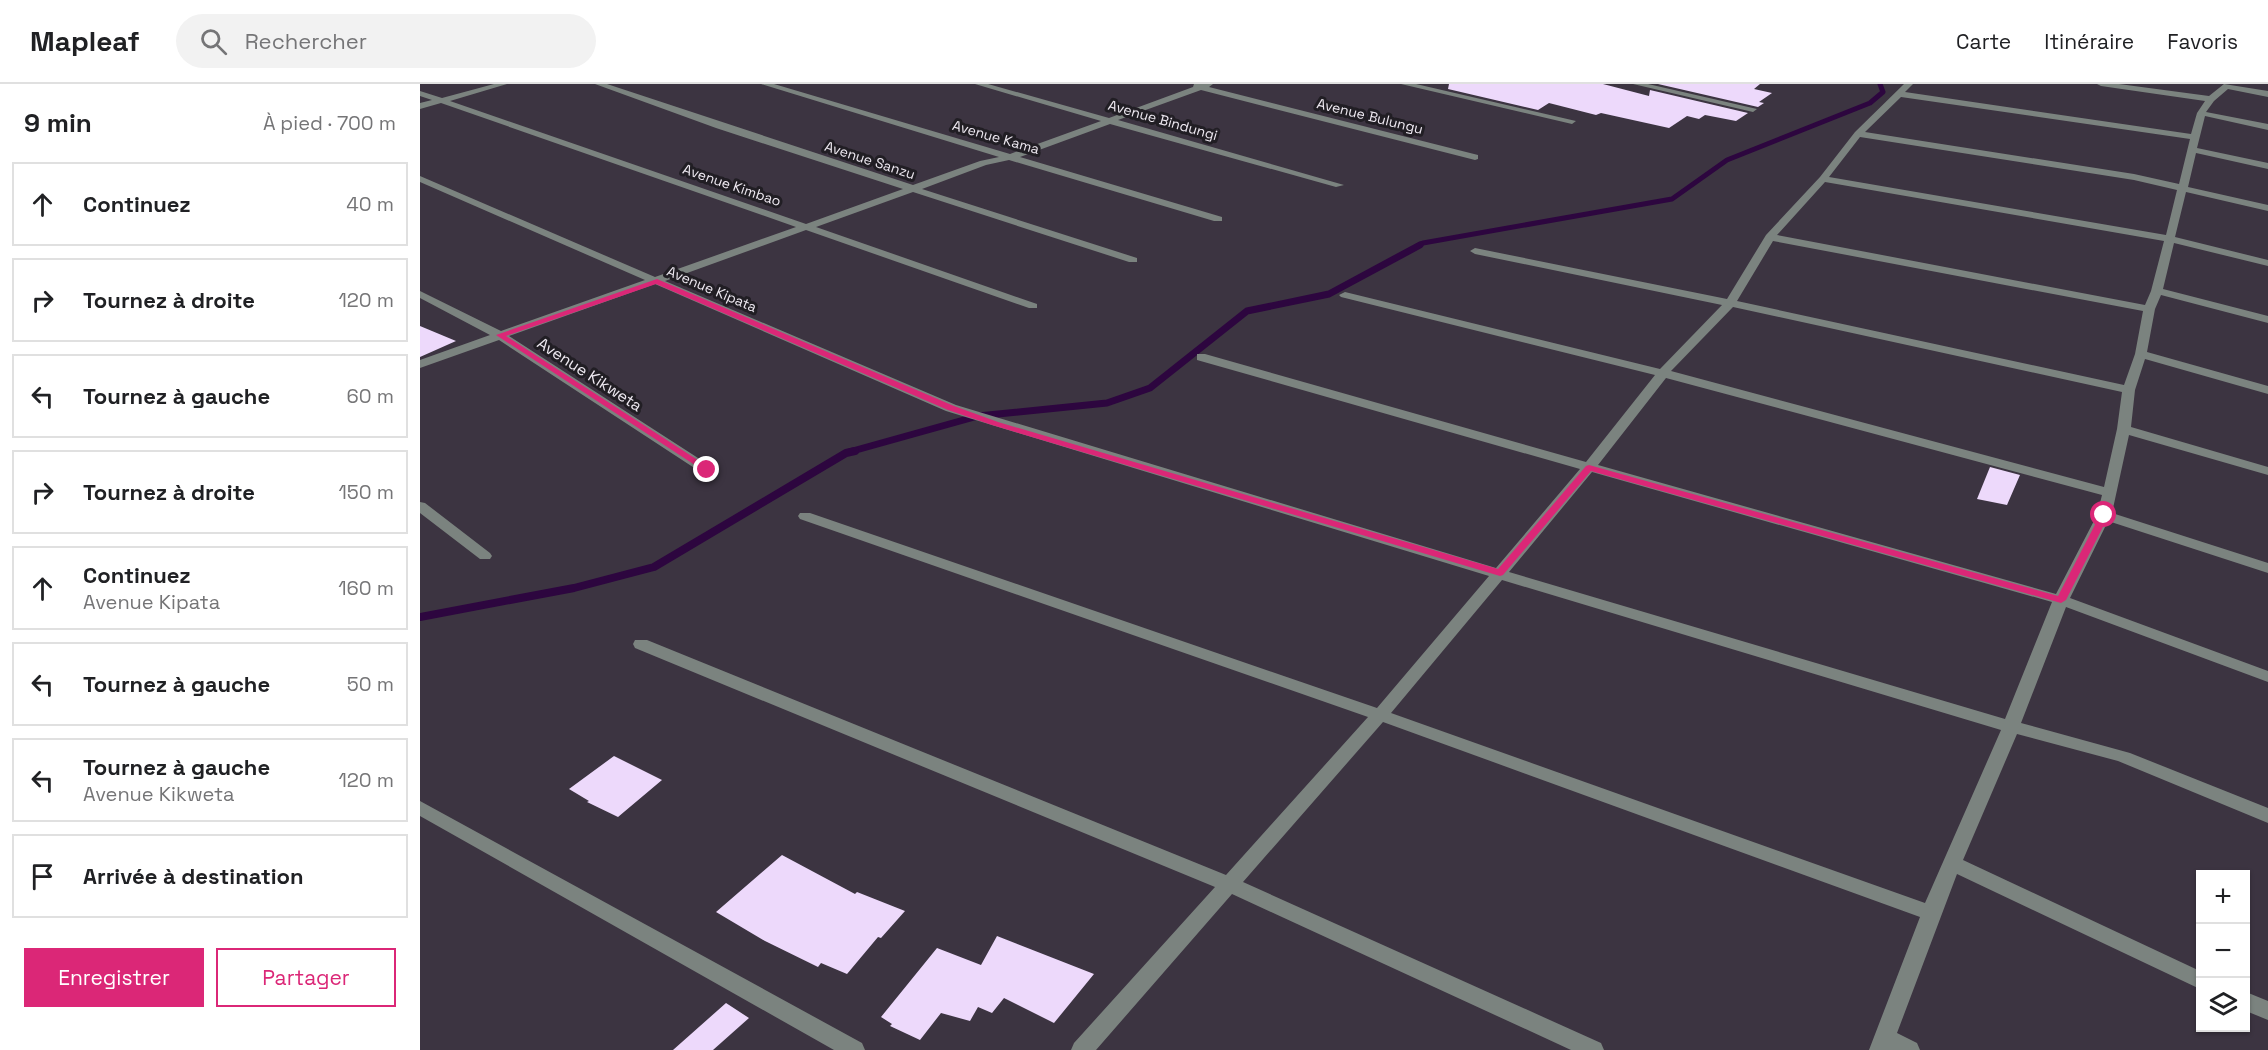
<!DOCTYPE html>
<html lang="fr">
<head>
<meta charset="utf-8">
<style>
  body { margin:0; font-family:"Space Grotesk",sans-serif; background:#f2f2f2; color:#202124 }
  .controls { position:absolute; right:18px; bottom:18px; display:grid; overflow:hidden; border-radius:0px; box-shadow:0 2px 4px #0004 }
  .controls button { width:54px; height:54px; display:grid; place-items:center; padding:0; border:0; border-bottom:2px solid #e0e0e0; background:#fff; color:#202124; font:30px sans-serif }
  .stop { position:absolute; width:18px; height:18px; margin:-14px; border:4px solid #db2777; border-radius:50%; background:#fff }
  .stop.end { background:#db2777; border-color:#fff; box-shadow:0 2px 6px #0008 }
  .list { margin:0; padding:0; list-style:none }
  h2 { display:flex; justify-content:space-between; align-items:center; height:78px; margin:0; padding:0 24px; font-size:26px }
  h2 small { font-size:20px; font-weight:400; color:#757577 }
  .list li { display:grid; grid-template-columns:39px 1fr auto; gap:18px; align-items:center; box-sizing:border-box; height:84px; margin:0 12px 12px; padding:0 12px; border:2px solid #e0e0e0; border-radius:0px }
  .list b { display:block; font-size:22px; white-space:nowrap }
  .list p { margin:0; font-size:20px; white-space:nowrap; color:#757577 }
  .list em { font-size:20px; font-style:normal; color:#757577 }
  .actions { display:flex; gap:12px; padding:18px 24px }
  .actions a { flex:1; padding:14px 0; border:2px solid #db2777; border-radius:0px; text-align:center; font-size:21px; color:#db2777 }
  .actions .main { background:#db2777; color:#fff }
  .icon { flex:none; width:33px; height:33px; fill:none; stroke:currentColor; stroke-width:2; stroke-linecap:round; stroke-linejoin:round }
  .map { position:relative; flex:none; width:1848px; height:966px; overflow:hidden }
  header { display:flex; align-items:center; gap:36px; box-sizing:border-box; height:84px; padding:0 30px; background:#fff; border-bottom:2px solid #e0e0e0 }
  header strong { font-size:28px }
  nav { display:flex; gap:33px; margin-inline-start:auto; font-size:21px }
  .search { width:420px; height:54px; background:#f2f2f2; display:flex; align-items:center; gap:15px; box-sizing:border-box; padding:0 21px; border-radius:33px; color:#757577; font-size:22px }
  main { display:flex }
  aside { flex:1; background:#fff }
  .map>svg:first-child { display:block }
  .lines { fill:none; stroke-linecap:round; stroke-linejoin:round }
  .stream-far2 { stroke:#2d063f; stroke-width:5 }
  .stream-far1 { stroke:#2d063f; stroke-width:7 }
  .stream { stroke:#2d063f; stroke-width:8 }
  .building { fill:#edd9fb }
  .minor { fill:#7b837f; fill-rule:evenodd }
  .route { fill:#db2777 }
  .labels { text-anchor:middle; stroke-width:6; stroke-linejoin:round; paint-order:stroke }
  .far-street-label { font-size:14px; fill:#eee9f1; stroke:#211e24 }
  .street-label { font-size:16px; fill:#eee9f1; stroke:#211e24 }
</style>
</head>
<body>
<header>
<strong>Mapleaf</strong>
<div class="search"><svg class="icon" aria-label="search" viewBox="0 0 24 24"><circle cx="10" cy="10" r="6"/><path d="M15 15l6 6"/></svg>Rechercher</div>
<nav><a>Carte</a><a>Itinéraire</a><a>Favoris</a></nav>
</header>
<main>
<aside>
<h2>9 min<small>À pied · 700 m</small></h2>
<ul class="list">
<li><svg class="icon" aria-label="ahead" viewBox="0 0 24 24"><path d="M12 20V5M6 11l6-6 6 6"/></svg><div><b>Continuez</b></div><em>40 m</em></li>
<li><svg class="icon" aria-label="right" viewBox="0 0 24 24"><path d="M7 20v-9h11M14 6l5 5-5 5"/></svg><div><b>Tournez à droite</b></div><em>120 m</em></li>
<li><svg class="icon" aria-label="left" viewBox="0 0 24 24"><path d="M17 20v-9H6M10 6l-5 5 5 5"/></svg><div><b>Tournez à gauche</b></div><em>60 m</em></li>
<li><svg class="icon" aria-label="right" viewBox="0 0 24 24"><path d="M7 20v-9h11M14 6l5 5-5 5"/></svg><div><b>Tournez à droite</b></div><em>150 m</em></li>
<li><svg class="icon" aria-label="ahead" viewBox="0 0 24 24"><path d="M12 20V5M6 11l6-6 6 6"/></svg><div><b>Continuez</b><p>Avenue Kipata</p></div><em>160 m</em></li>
<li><svg class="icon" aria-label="left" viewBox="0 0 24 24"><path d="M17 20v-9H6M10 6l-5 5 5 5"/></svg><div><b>Tournez à gauche</b></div><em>50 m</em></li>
<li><svg class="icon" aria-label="left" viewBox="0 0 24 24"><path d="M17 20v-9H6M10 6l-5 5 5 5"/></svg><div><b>Tournez à gauche</b><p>Avenue Kikweta</p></div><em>120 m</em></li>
<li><svg class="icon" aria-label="arrive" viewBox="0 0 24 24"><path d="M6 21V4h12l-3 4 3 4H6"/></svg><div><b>Arrivée à destination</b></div></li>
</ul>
<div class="actions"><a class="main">Enregistrer</a><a>Partager</a></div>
</aside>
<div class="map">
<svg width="1848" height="966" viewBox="0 0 1848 966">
  <rect width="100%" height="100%" fill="#3c3441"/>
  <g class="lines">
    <path class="stream-far2" d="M997 162 1003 159 1252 115 1307 76 1450 19 1463 8 1460 0"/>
    <path class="stream-far1" d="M429 368 558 332 687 319 730 304 827 227 909 210 1000 161"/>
    <path class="stream" d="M0 533 154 504 234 483 426 369 435 367"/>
  </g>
  <path class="building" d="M1029 0H1183L1229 12 1230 6 1328 29 1316 37 1285 31 1279 35 1267 32 1249 44 1181 29 1176 31 1129 19 1118 26 1028 5Z
    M1238 0H1340L1334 5 1352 9 1339 18 1344 19 1338 23Z
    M0 242 36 257 0 273Z
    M1570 383 1600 391 1587 421 1557 415Z
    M194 672 242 696 198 733 167 718 169 717 149 705Z
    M362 771 435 810 437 808 485 827 461 854 458 853 427 890 401 879 398 883 345 857 296 828Z
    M577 852 674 890 634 939 584 914 572 929 558 923 550 937 521 929 500 956 470 942 472 940 461 933 517 864 561 881Z
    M306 919 329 934 293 966H253Z"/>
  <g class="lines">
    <path class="minor" d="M74 0H87L30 17 386 140 483 105 296 44 175 0H187L493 101 560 77 579 73 341 0H354L590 70 681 37 555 0H568L689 34 773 3 774 0H793L789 3 1058 71V75L1055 76 781 6 698 36 924 101 916 103 690 40 600 73 802 133V137H794L589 76 566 81 502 105 717 174V178H709L493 108 396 143 617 220V224H609L386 146 245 197 536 321 1076 484 1160 385 777 276V270H785L1166 378 1235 291 921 213 919 211 925 208 1240 285 1302 221 1055 170 1050 167 1055 164 1307 215 1346 151 1400 93 1435 48 1484 0H1493L1485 8 1771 50 1777 29 1785 17 1681 2 1677 0H1699L1789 12 1804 0 1848 7V13L1808 5 1794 17 1786 28 1848 40V46L1785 32 1777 64 1848 79V85L1776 69 1768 103 1848 121V127L1766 108 1755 153 1848 176V182L1754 159 1743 205 1848 232V239L1741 211 1735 225 1727 268 1848 302V310L1725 275 1715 306 1711 343 1848 383V391L1709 351 1692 429 1848 479V489L1688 437 1650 514 1848 587V598L1646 523 1601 639 1710 669 1848 724V739L1698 677 1597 650 1543 776 1780 887V905L1537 790 1477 949 1497 959 1500 966H1449L1500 833 963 638 823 798 1181 959 1184 966H1151L812 810 676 966H651L654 959 795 803 215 564 213 560 215 556H227L806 791 948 633 380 435 378 432 380 429H390L957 624 1069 492 526 327 235 200 89 252 292 383 294 386 292 389H282L79 256 0 284V276L70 251 0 214V207L81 247 225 196 0 98V92L235 193 376 143 21 19 0 25V19L12 16 0 12V7L22 14ZM1481 13 1770 55 1759 100 1714 90 1445 48ZM1440 53 1714 96 1757 106 1746 151 1409 93ZM1405 98 1744 157 1731 207 1725 221 1357 151ZM1353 157 1723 227 1715 270 1704 301 1317 217ZM1313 223 1702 308 1697 345 1684 403 1251 287ZM1246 294 1682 411 1677 431 1636 510 1178 381ZM1172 388 1632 518 1585 635 1089 488ZM1082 496 1581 646 1505 819 971 629Z
      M981 0H996L1156 37 1152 40Z
      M1213 0H1228L1337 25 1333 28Z
      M0 418 5 419 70 469 72 472 70 475H60L0 429Z
      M0 717 442 959 445 966H414L0 732Z
      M1826 908 1848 917V936L1826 927Z"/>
  </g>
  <path class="route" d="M237 195 534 322 578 338 1078 485 1166 382 1169 381 1638 512 1680 431 1684 428 1689 431 1646 516 1641 519 1171 387 1083 491 1080 492 572 341 528 326 236 200 86 252 290 384V388L287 389 76 251Z"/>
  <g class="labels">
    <g class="far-street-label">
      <text transform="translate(950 32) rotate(14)" y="5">Avenue Bulungu</text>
      <text transform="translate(743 36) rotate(16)" y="5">Avenue Bindungi</text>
      <text transform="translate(576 53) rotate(16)" y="5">Avenue Kama</text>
      <text transform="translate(450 76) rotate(18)" y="5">Avenue Sanzu</text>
      <text transform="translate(312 101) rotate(19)" y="5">Avenue Kimbao</text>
      <text transform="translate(292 205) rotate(23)" y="5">Avenue Kipata</text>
    </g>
    <g class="street-label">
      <text transform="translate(170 290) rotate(33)" y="6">Avenue Kikweta</text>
    </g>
  </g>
</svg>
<div class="controls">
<button>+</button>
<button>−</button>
<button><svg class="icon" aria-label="layers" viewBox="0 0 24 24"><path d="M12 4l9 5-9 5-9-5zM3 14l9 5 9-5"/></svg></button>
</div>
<div class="stop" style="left:1684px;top:431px"></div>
<div class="stop end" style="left:287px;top:386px"></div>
</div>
</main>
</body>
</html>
